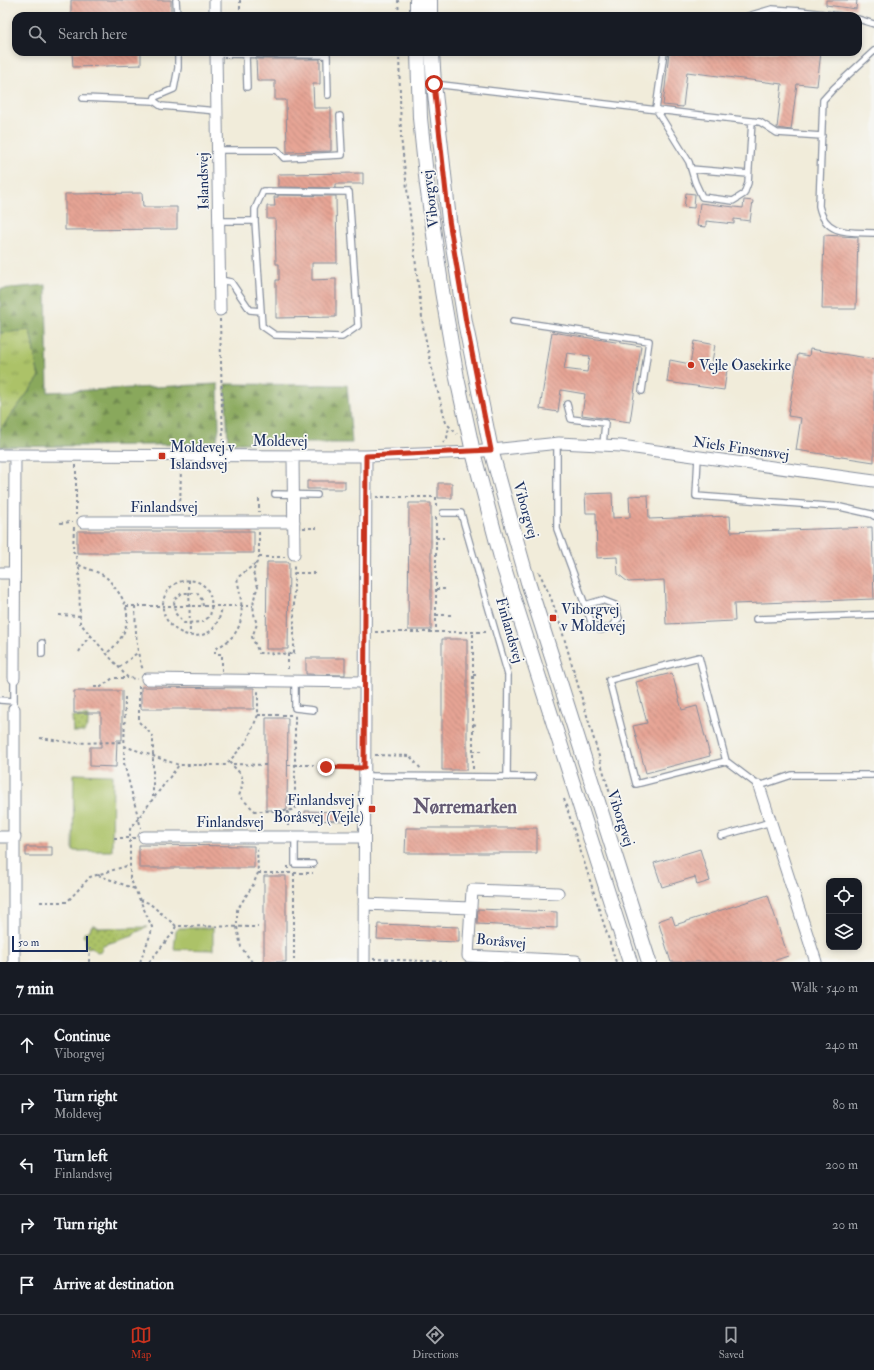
<!DOCTYPE html>
<html lang="en">
<head>
<meta charset="utf-8">
<style>
  body { margin:0; font-family:"IM FELL Double Pica",serif; background:#242831; color:#f1f3f6 }
  .controls { position:absolute; right:12px; bottom:12px; display:grid; overflow:hidden; border-radius:8px; box-shadow:0 2px 6px #0003 }
  .controls button { width:36px; height:36px; display:grid; place-items:center; padding:0; border:0; border-bottom:1px solid #363941; background:#171b24; color:#f1f3f6; font:20px sans-serif }
  .scale { position:absolute; left:12px; bottom:10px; width:76px; box-sizing:border-box; padding-left:4px; border:2px solid #1b2f5e; border-top:0; font-size:11px; line-height:14px; white-space:nowrap; color:#1b2f5e; -webkit-text-stroke:3px #f6f6f2; paint-order:stroke }
  .stop { position:absolute; width:12px; height:12px; margin:-9px; border:3px solid #c8321e; border-radius:50%; background:#fff }
  .stop.end { background:#c8321e; border-color:#fff; box-shadow:0 1px 4px #0008 }
  .list { margin:0; padding:0; list-style:none }
  h2 { display:flex; justify-content:space-between; align-items:center; height:52px; margin:0; padding:0 16px; font-size:17px }
  h2 small { font-size:13px; font-weight:400; color:#9ea1a6 }
  .list li { display:grid; grid-template-columns:26px 1fr auto; gap:12px; align-items:center; box-sizing:border-box; height:60px; padding:0 16px; border-top:1px solid #363941 }
  .list b { display:block; font-size:15px; white-space:nowrap }
  .list p { margin:0; font-size:13px; white-space:nowrap; color:#9ea1a6 }
  .list em { font-size:13px; font-style:normal; color:#9ea1a6 }
  .icon { flex:none; width:22px; height:22px; fill:none; stroke:currentColor; stroke-width:2; stroke-linecap:round; stroke-linejoin:round }
  .map { position:relative; flex:none; width:874px; height:962px; overflow:hidden }
  .search { position:absolute; background:#171b24; box-shadow:0 2px 6px #0003; left:12px; right:12px; top:12px; height:44px; display:flex; align-items:center; gap:10px; box-sizing:border-box; padding:0 14px; border-radius:12px; color:#9ea1a6; font-size:15px }
  .sheet { height:352px; background:#171b24 }
  nav { display:flex; justify-content:space-around; align-items:center; box-sizing:border-box; height:56px; border-top:1px solid #363941; background:#171b24; font-size:11px; color:#9ea1a6 }
  nav a { display:grid; justify-items:center; gap:2px }
  nav .on { color:#c8321e }
  .map>svg:first-child { display:block }
  .grass { fill:url(#grass-tufts); stroke:#647862 }
  .forest { fill:url(#forest-firs); stroke:#526c5d }
  .park { fill:url(#park-dots); stroke:#647862 }
  .pitch { fill:#acc267; stroke:#647862 }
  .building { fill:url(#building-back-hatch); fill-rule:evenodd }
  .lines { fill:none; stroke-linecap:round; stroke-linejoin:round }
  .service-casing { stroke:#868e9c; stroke-width:8 }
  .minor-casing { stroke:#868e9c; stroke-width:13 }
  .tertiary-casing { stroke:#868e9c; stroke-width:16 }
  .path { stroke:#868e9c; stroke-width:2; stroke-dasharray:3 3; stroke-linecap:butt }
  .service { stroke:#fff; stroke-width:5.5 }
  .minor { stroke:#fff; stroke-width:11 }
  .tertiary { stroke:#fff; stroke-width:14 }
  .route { stroke:#c8321e; stroke-width:5 }
  .poi-dot { fill:#c8321e; stroke:#f6f6f2; stroke-width:1.5 }
  .labels { text-anchor:middle; stroke-width:3.5; stroke-linejoin:round; paint-order:stroke }
  .street-label { font-size:15px; fill:#1b2f5e; stroke:#f6f6f2 }
  .poi-label { font-size:15px; fill:#1b2f5e; stroke:#f6f6f2; text-anchor:start }
  .district-label { font-size:19px; font-weight:bold; fill:#625871; stroke:#f6f6f2 }
</style>
</head>
<body>
<div class="map">
<svg width="874" height="962" viewBox="0 0 874 962">
  <defs>
    <pattern id="grass-tufts" width="24" height="20" patternUnits="userSpaceOnUse"><rect width="24" height="20" fill="#acc267"/><path d="M3 7l-1-3M5 7V3M7 7l1-3M15 17l-1-3M17 17v-4M19 17l1-3" fill="none" stroke="#8b9e58"/></pattern>
    <pattern id="forest-firs" width="22" height="20" patternUnits="userSpaceOnUse"><rect width="22" height="20" fill="#89a85c"/><path d="M5 1l3.5 6h-7zM16 11l3.5 6h-7z" fill="#6f894f"/></pattern>
    <pattern id="park-dots" width="8" height="8" patternUnits="userSpaceOnUse"><rect width="8" height="8" fill="#acc267"/><path d="M2 2h.1M6 6h.1" fill="none" stroke="#8b9e58" stroke-width="1.8" stroke-linecap="round"/></pattern>
    <pattern id="building-back-hatch" width="6" height="6" patternUnits="userSpaceOnUse"><rect width="6" height="6" fill="#e6a494"/><path d="M-1 5l2 2M0 0l6 6M5-1l2 2" fill="none" stroke="#ba867c"/></pattern>
  </defs>
  <rect width="100%" height="100%" fill="#f6f6f2"/>
  <filter id="ink" filterUnits="userSpaceOnUse"><feTurbulence type="fractalNoise" baseFrequency=".025" numOctaves="2"/><feDisplacementMap in="SourceGraphic" scale="8" xChannelSelector="R" yChannelSelector="G"/><feConvolveMatrix kernelMatrix="1 2 1 2 8 2 1 2 1" color-interpolation-filters="sRGB"/></filter>
  <filter id="wash" filterUnits="userSpaceOnUse"><feTurbulence type="fractalNoise" baseFrequency=".012" numOctaves="4" result="noise"/><feDisplacementMap in="SourceGraphic" scale="16" xChannelSelector="R" yChannelSelector="G"/><feGaussianBlur stdDeviation="0.9" result="paint"/><feColorMatrix in="noise" values="0 0 0 0 0 0 0 0 0 0 0 0 0 0 0 0 0 1.4 0 .05"/><feComposite in="paint" operator="in"/></filter>
  <g filter="url(#wash)">
    <rect width="100%" height="100%" fill="#f1ecda"/>
    <path class="grass" d="M30 330 39 378 0 430V333Z"/>
    <path class="forest" d="M46 285 48 392 218 384 219 428 216 444 0 447V430L39 378 30 330 0 333V289Z
      M225 384 347 385 352 443H228Z"/>
    <path class="park" d="M72 716H88V725L84 732H73Z
      M92 925H95L99 928 148 927 135 933 133 936 103 945 101 951 97 952 92 947 87 948 85 945 86 939 83 936 85 932 89 931Z"/>
    <path class="pitch" d="M74 774 113 775 112 851H73Z
      M179 928H213V950L174 949 176 931Z"/>
    <g id="blocks">
      <path class="building" d="M71 0H171V16H71Z
        M826 0H857L856 9 826 5Z
        M72 52H141V65L73 67Z
        M669 52H821L817 86 797 84 791 130 777 128 782 84 687 72 683 107 663 105Z
        M256 59H320V84H313L314 108H331V151L287 152 286 100H275V81H257Z
        M363 173V184H335V188L278 187V174Z
        M142 193 143 207H177V229L65 230V194Z
        M686 193 695 194 694 208 684 207Z
        M278 195 336 196 337 263H312V280L336 279V317L276 318V280H279V264H276L275 219H267V206H275L274 197H278Z
        M744 200 753 201 750 221 734 219V224L706 221V227L697 226 700 203 743 208Z
        M824 235 858 237 856 309H822Z
        M552 332 641 346 630 422 582 415 585 394 561 390 558 412 540 409ZM567 353 590 356 587 372 564 369Z
        M694 341 715 345 711 367 727 369 724 390 667 382 670 360 690 364Z
        M810 349 874 359V462L796 450 801 418 788 416 798 354 809 356Z
        M307 481H345V489H307Z
        M438 483H452V498H438Z
        M612 493 613 518 630 517 629 496 648 495 649 519 730 516 731 532 872 527 874 599 734 604 735 621 666 624 664 580 628 582 618 574 617 557 597 558 596 513H586L585 494Z
        M409 503H431V630H408Z
        M77 531H254V553H77Z
        M267 562H289L288 649H266Z
        M442 639H467V770H442Z
        M306 658H345V675L306 674Z
        M672 673 682 710 697 706 710 756 646 773 633 726 647 723 636 682Z
        M141 687 254 688V709H141Z
        M74 691H122V740H117L116 767 90 766V747H101V713H74Z
        M266 718H288L287 810H266Z
        M305 811 344 812V821L305 820Z
        M406 828H537V853H405Z
        M139 845 254 846V868H139Z
        M26 847H52V856H26Z
        M700 849 710 881 697 885 695 877 662 887 654 863Z
        M264 876H286V962H264Z
        M768 895 788 956 770 962H671L658 921 672 916 675 925Z
        M478 909 557 912V928L477 924Z
        M378 924 459 927V942L377 939Z"/>
    </g>
  </g>
  <g filter="url(#ink)">
    <use href="#blocks" fill-opacity="0" stroke="#868e9c" stroke-width="1"/>
    <g class="lines">
      <defs>
        <path id="service" d="M176 0 177 16
          M748 16 772 9 800 11 841 16
          M858 19 874 24
          M874 51 834 88 823 100 819 206C825 236 850 232 874 233
          M664 52 656 109 689 162 695 182 702 197 733 201 744 194 748 183 752 121
          M216 54 327 55 328 95
          M246 54 247 87
          M434 84 760 122 777 133 822 136
          M83 98 154 101 155 97 174 89 178 68V52
          M154 101 161 106 217 111
          M217 150H277L284 158 342 155 340 116
          M691 169 748 174
          M219 221H255V209L263 191 349 192 358 326 342 337 275 335 262 326 261 311 250 310 231 282 220 280
          M255 221 261 311
          M513 321 649 341 642 391
          M567 404 571 419 605 423 603 445
          M557 444V529L592 624 601 630 611 627 619 618 615 605 602 600 585 605
          M698 457 696 496 840 507 871 514 874 516
          M275 494 317 495
          M443 513H461L508 675 507 777
          M756 619 874 615
          M42 643V654
          M295 681V708L313 710
          M0 700 14 701
          M14 709V678
          M726 761 636 784 609 680 699 657 726 761 759 786 792 775H872
          M364 776 533 777
          M721 836 771 822
          M295 837V864H313"/>
        <path id="minor" d="M215 0V16
          M216 52 220 310
          M0 455 366 456 473 452 559 443 621 446 874 481
          M293 456 294 554
          M83 522H294
          M0 573H14
          M14 678 15 456
          M147 679 364 682
          M759 786 816 962
          M0 837H15
          M144 837H364
          M558 893 472 890 468 956 576 961
          M364 904 471 908
          M14 962V709
          M364 962 366 456"/>
        <path id="tertiary" d="M417 0V16
          M430 0V16
          M418 52 420 118 427 185 442 291 457 378 473 452 503 565 630 962
          M432 52 434 84 449 220 465 322 491 450 528 582 649 962"/>
      </defs>
      <use href="#service" class="service-casing"/>
      <use href="#minor" class="minor-casing"/>
      <use href="#tertiary" class="tertiary-casing"/>
      <path class="path" d="M240 0V16
        M398 0 399 16
        M399 52 401 137 423 326 431 365 446 423 457 434
        M220 319 223 447
        M443 443 447 438 449 427
        M76 465V515
        M376 497H436V509
        M259 499V512
        M180 513 181 465
        M436 517V632
        M60 523 73 522
        M74 527 73 551 76 555 77 564 79 565 80 623 128 678 137 679
        M303 528H317
        M259 532V557L253 572 258 587C252 600 252 611 257 624L252 637 259 653 294 654V564
        M436 538H444
        M259 557H285
        M79 565C87 569 100 572 107 578 110 581 113 585 115 588 135 611 129 635 107 653
        M539 572 551 598 560 624 618 821
        M294 573H316
        M189 580 190 635
        M436 589H446
        M126 606H253
        M135 606C136 628 135 649 143 670
        M203 606 202 600 197 593H182L174 600 175 613 184 623 203 622 210 616C221 570 165 571 163 604 161 626 189 644 209 632 217 627 221 615 222 606
        M59 615 80 616
        M436 615H451
        M375 632H489
        M79 652 84 643 91 635
        M288 654V672
        M120 667 137 653
        M222 671V654H215V649C249 632 243 609 237 578L256 563
        M473 675H479
        M139 686V722L153 736V797
        M94 687H101L113 678H128
        M125 697 124 763 141 828
        M258 715H291
        M473 724 477 725
        M40 738 74 743 124 742
        M124 746 179 765H226L247 741 258 715V691
        M473 751H484
        M375 755 410 756 421 769
        M229 762C243 776 246 776 239 796L255 811H288L295 809V715
        M233 764 266 765
        M288 765H314
        M326 767H355
        M473 769V632
        M564 799 616 962
        M288 811V828
        M114 838H135
        M288 866V873
        M258 873H313
        M294 873V962
        M98 875 135 889
        M140 900 149 903 176 926 258 927
        M40 902H67L90 877 130 865
        M373 959 446 962
        M89 962 90 948
        M140 962 151 933 152 927 130 878V829L179 765
        M149 962 173 933 176 926
        M252 962 241 947 237 927V910L253 885 258 873 257 847"/>
      <use href="#service" class="service"/>
      <use href="#minor" class="minor"/>
      <use href="#tertiary" class="tertiary"/>
    </g>
  </g>
  <g class="lines" filter="url(#ink)">
    <path class="route" d="M326 767 364 768 366 456 491 450 466 322 449 220 434 84"/>
  </g>
  <g class="poi-dot">
    <circle cx="691" cy="365" r="4"/>
    <rect x="158" y="452" width="8" height="8" rx="2"/>
    <rect x="549" y="614" width="8" height="8" rx="2"/>
    <rect x="368" y="805" width="8" height="8" rx="2"/>
  </g>
  <g class="labels">
    <g class="street-label">
      <text transform="translate(203 181) rotate(-91)" y="5">Islandsvej</text>
      <text transform="translate(430 199) rotate(-97)" y="5">Viborgvej</text>
      <text x="280" y="446">Moldevej</text>
      <text transform="translate(741 448) rotate(8)" y="5">Niels Finsensvej</text>
      <text x="164" y="512">Finlandsvej</text>
      <text transform="translate(526 510) rotate(74)" y="5">Viborgvej</text>
      <text transform="translate(510 630) rotate(74)" y="5">Finlandsvej</text>
      <text transform="translate(621 818) rotate(72)" y="5">Viborgvej</text>
      <text x="230" y="827">Finlandsvej</text>
      <text transform="translate(501 941) rotate(5)" y="5">Boråsvej</text>
    </g>
    <g class="poi-label">
      <text x="699" y="370">Vejle Oasekirke</text>
      <text x="170" y="452">Moldevej v<tspan x="170" dy="17">Islandsvej</tspan></text>
      <text x="561" y="614">Viborgvej<tspan x="561" dy="17">v Moldevej</tspan></text>
      <text x="364" y="805" text-anchor="end">Finlandsvej v<tspan x="364" dy="17">Boråsvej (Vejle)</tspan></text>
    </g>
    <g class="district-label">
      <text x="465" y="813">Nørremarken</text>
    </g>
  </g>
</svg>
<div class="controls">
<button><svg class="icon" aria-label="locate" viewBox="0 0 24 24"><circle cx="12" cy="12" r="6"/><path d="M12 2v4M12 18v4M2 12h4M18 12h4"/></svg></button>
<button><svg class="icon" aria-label="layers" viewBox="0 0 24 24"><path d="M12 4l9 5-9 5-9-5zM3 14l9 5 9-5"/></svg></button>
</div>
<div class="scale">50 m</div>
<div class="stop" style="left:434px;top:84px"></div>
<div class="stop end" style="left:326px;top:767px"></div>
<div class="search"><svg class="icon" aria-label="search" viewBox="0 0 24 24"><circle cx="10" cy="10" r="6"/><path d="M15 15l6 6"/></svg>Search here</div>
</div>
<section class="sheet">
<h2>7 min<small>Walk · 540 m</small></h2>
<ul class="list">
<li><svg class="icon" aria-label="ahead" viewBox="0 0 24 24"><path d="M12 20V5M6 11l6-6 6 6"/></svg><div><b>Continue</b><p>Viborgvej</p></div><em>240 m</em></li>
<li><svg class="icon" aria-label="right" viewBox="0 0 24 24"><path d="M7 20v-9h11M14 6l5 5-5 5"/></svg><div><b>Turn right</b><p>Moldevej</p></div><em>80 m</em></li>
<li><svg class="icon" aria-label="left" viewBox="0 0 24 24"><path d="M17 20v-9H6M10 6l-5 5 5 5"/></svg><div><b>Turn left</b><p>Finlandsvej</p></div><em>200 m</em></li>
<li><svg class="icon" aria-label="right" viewBox="0 0 24 24"><path d="M7 20v-9h11M14 6l5 5-5 5"/></svg><div><b>Turn right</b></div><em>20 m</em></li>
<li><svg class="icon" aria-label="arrive" viewBox="0 0 24 24"><path d="M6 21V4h12l-3 4 3 4H6"/></svg><div><b>Arrive at destination</b></div></li>
</ul>
</section>
<nav>
<a class="on"><svg class="icon" aria-label="map" viewBox="0 0 24 24"><path d="M3 6l6-2 6 2 6-2v14l-6 2-6-2-6 2zM9 4v14M15 6v14"/></svg>Map</a>
<a><svg class="icon" aria-label="directions" viewBox="0 0 24 24"><path d="M12 3l9 9-9 9-9-9zM9 14v-3h6M13 9l2 2-2 2"/></svg>Directions</a>
<a><svg class="icon" aria-label="saved" viewBox="0 0 24 24"><path d="M7 4h10v16l-5-4-5 4z"/></svg>Saved</a>
</nav>
</body>
</html>
